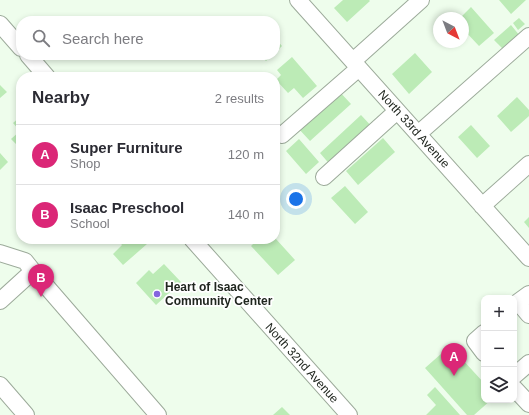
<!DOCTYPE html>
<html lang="en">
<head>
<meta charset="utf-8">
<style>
  body { margin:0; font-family:Helvetica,sans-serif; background:#f2f2f3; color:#2b2b33 }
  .controls { position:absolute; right:12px; bottom:12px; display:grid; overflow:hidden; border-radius:8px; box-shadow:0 2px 6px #0003 }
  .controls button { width:36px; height:36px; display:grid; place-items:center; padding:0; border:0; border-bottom:1px solid #e1e1e2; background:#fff; color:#2b2b33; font:20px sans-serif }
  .compass { position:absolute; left:433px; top:12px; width:36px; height:36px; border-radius:50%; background:#fff; box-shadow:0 2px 6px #0003; rotate:138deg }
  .you { position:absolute; left:296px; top:199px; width:14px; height:14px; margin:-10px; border:3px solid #fff; border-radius:50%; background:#1a73e8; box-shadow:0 0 0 6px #1a73e833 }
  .badge { display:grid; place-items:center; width:26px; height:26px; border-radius:50%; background:#db2777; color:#fff; font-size:13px; font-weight:700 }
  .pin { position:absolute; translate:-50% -33px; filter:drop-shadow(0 1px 2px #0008) }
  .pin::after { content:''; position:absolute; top:21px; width:14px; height:12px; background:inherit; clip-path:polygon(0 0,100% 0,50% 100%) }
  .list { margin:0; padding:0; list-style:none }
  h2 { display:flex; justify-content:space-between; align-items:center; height:52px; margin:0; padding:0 16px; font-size:17px }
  h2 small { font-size:13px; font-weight:400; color:#7c7c81 }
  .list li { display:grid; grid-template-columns:26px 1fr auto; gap:12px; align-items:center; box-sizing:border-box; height:60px; padding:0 16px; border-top:1px solid #e1e1e2 }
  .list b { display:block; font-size:15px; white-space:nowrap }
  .list p { margin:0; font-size:13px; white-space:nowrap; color:#7c7c81 }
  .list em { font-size:13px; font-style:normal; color:#7c7c81 }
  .icon { flex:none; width:22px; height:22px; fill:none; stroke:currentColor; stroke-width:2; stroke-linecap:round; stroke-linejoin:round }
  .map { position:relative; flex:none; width:529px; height:415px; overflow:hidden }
  .search { position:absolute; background:#fff; box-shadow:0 2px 6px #0003; left:16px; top:16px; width:264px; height:44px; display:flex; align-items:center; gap:10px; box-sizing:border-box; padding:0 14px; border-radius:16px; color:#7c7c81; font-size:15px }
  .panel { position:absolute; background:#fff; box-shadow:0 2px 6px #0003; left:16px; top:72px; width:264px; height:172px; border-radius:16px }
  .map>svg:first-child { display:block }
  .building { fill:#bcebb6 }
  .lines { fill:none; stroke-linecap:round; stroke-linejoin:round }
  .minor-casing { stroke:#9caa9a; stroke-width:18 }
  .minor { stroke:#fff; stroke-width:16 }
  .poi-dot { fill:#8464df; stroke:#fff; stroke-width:1.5 }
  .labels { text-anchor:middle; stroke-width:3.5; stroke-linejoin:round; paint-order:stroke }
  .street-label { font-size:12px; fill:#20261f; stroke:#fff }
  .poi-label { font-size:12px; font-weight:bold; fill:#20261f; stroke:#fff; text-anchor:start }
</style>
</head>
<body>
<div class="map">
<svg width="529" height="415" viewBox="0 0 529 415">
  <rect width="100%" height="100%" fill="#eefdec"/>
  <path class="building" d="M343 0H369L370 1 347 22 334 8Z
    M499 0H526L511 14Z
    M471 7 494 33 479 46 463 29V18H460Z
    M519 18 525 24 518 30 513 23Z
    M511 25 520 36 504 50 494 40Z
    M275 38 282 46 275 53Z
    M415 53 432 72 409 94 392 74Z
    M260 55H273L266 61Z
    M292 57 317 86 303 98 294 88 288 93 276 80 281 75 277 70Z
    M0 85 7 92 0 98Z
    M338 90 351 104 310 141 297 127Z
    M517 97 529 110V116L511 132 497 116Z
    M361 115 374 129 332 167 320 153Z
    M21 116V141L17 145 11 139 20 131 13 123Z
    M471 125 490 146 477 158 458 137Z
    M383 138 395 152 358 185 346 171Z
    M299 139 319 162 306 174 286 151Z
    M0 153 8 162 0 170Z
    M345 186 368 212 355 224 331 198Z
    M529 217V228L524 222Z
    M117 239H142L147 244 123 265 113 254 122 245Z
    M258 239H276L295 260 278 275 251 246Z
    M164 264 181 282 156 305 136 283 149 270 153 274Z
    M450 346 484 383V400H491L474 415H467L425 368Z
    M435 387 460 415H426L436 405 427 395Z
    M282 407 290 415H273Z"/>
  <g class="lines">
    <defs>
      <path id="minor" d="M298 0 529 258
        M0 24 21 48
        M28 55 47 77
        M353 61 421 0
        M418 134 529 36
        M282 135 359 68
        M324 177 397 111
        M482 206 529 164
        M192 239 349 415
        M0 253 25 261 33 271 158 415
        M529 294 518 302 529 315
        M0 301 33 271
        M484 333 475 341 484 353
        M514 376 529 363
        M0 385 26 415
        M514 388 529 404"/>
    </defs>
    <use href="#minor" class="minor-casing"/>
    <use href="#minor" class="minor"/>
  </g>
  <circle class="poi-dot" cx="157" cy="294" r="4"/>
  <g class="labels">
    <g class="street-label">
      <text transform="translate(414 129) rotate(48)" y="4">North 33rd Avenue</text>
      <text transform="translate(302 363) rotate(48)" y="4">North 32nd Avenue</text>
    </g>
    <g class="poi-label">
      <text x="165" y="291">Heart of Isaac<tspan x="165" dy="14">Community Center</tspan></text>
    </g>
  </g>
</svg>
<div class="controls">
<button>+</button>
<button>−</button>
<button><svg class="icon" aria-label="layers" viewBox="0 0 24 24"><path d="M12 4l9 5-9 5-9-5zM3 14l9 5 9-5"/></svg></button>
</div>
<svg class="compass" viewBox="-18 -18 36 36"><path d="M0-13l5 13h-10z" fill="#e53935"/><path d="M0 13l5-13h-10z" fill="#7c7c81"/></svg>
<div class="you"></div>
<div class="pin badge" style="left:454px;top:376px">A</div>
<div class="pin badge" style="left:41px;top:297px">B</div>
<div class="search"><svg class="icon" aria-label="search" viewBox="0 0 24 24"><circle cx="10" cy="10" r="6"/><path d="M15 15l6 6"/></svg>Search here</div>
<section class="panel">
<h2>Nearby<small>2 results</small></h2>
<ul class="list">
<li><span class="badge">A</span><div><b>Super Furniture</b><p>Shop</p></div><em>120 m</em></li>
<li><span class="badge">B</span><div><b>Isaac Preschool</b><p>School</p></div><em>140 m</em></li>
</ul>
</section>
</div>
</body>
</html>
